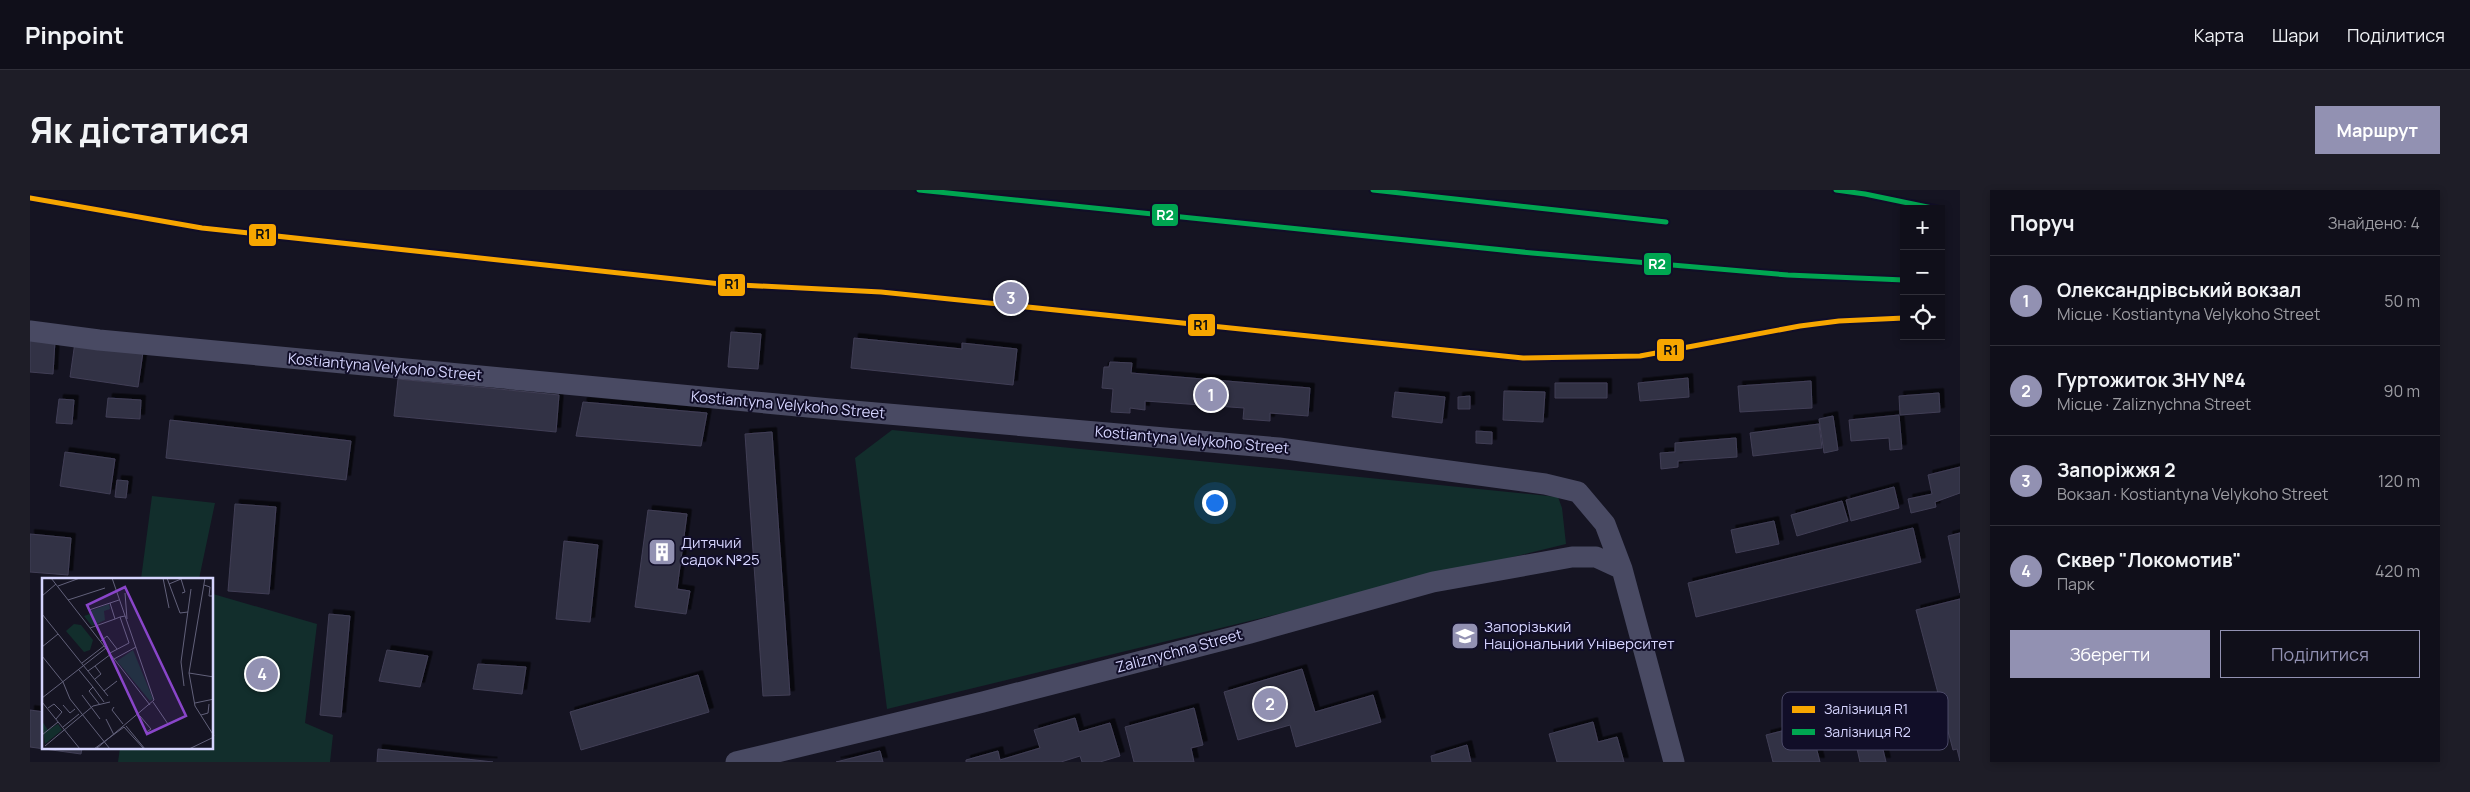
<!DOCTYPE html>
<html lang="uk">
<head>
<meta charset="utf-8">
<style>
  body { margin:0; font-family:Manrope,sans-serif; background:#1e1d27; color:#f1f3f6 }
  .controls { position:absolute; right:15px; top:15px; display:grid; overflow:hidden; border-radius:0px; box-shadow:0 2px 8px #0003 }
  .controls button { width:45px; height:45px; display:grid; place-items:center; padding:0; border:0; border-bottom:1px solid #302f39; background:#100f1a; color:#f1f3f6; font:25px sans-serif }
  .you { position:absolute; left:1184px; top:312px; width:18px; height:18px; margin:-12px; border:4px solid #fff; border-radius:50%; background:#1a73e8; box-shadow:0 0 0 8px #1a73e833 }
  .badge { display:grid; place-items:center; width:32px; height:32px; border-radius:50%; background:#9291b2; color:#fff; font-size:16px; font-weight:700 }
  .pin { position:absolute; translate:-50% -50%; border:2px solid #fff; box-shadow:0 1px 5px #0006 }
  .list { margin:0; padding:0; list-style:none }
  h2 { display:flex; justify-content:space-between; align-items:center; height:65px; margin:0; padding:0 20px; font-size:21px }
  h2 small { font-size:16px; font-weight:400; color:#9c9ca2 }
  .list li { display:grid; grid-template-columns:32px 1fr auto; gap:15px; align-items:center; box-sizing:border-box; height:90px; padding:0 20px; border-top:1px solid #302f39 }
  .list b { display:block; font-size:19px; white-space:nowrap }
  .list p { margin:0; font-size:16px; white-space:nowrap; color:#9c9ca2 }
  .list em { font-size:16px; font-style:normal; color:#9c9ca2 }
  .actions { display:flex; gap:10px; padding:15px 20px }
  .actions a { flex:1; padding:11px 0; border:1px solid #9291b2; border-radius:0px; text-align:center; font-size:18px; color:#9291b2 }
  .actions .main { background:#9291b2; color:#fff }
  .icon { flex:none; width:28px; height:28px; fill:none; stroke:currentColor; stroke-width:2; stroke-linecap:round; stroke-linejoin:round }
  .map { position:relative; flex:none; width:1930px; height:572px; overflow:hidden; border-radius:0px }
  header { display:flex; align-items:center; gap:30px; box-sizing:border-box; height:70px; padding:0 25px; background:#100f1a; border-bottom:1px solid #302f39 }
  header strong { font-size:24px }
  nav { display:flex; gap:28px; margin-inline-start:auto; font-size:18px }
  .intro { display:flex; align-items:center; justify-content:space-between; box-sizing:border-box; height:120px; padding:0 30px }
  h1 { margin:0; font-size:35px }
  .button { padding:12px 22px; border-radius:0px; background:#9291b2; color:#fff; font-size:18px; font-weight:700 }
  main { display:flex; gap:30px; padding:0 30px }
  aside { flex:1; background:#100f1a; border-radius:0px; box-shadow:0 2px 8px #0003 }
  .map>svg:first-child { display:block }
  .green { fill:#122e2c }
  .building { fill:#333244; stroke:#413f56; filter:url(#shadow) }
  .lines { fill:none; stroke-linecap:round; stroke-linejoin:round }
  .tertiary { stroke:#494a63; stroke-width:21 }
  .rail-1-casing { stroke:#110e28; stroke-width:9 }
  .rail-2-casing { stroke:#110e28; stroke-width:9 }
  .rail-1 { stroke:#f7a600; stroke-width:5 }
  .rail-2 { stroke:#00a651; stroke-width:5 }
  .labels { text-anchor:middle; stroke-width:4; stroke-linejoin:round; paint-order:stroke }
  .street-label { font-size:15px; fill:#d6d5ff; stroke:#110e28 }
  .poi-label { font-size:15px; fill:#d6d5ff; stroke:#110e28; text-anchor:start }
  .inset-road { fill:none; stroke:#62617a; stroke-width:1 }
  .view { fill:#8945c9; fill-opacity:0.15; stroke:#8945c9; stroke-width:2.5 }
  .inset-edge { fill:none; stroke:#d6d5ff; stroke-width:2.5 }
  .key { fill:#110e28; stroke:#4c4a68; stroke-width:1 }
  .key-label { font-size:14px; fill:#d6d5ff }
  .line-badge { stroke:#110e28; stroke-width:2 }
  .badge-label { font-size:14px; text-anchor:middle; font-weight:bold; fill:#fff }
  .pale-badge-label { font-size:14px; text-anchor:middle; font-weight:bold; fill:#111 }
</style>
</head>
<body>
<header>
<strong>Pinpoint</strong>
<nav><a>Карта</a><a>Шари</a><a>Поділитися</a></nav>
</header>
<div class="intro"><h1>Як дістатися</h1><a class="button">Маршрут</a></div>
<main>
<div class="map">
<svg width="1930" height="572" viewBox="0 0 1930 572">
  <defs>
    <filter id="shadow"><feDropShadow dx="4.5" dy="-4.5" stdDeviation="0" flood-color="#0009"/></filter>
  </defs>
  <rect width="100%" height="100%" fill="#151422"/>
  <path class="green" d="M862 240 1528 307 1532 318 1536 354 857 519 825 268Z
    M122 306 185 313 169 389H111Z
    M183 404 287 434 275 533 303 545 300 572H88L90 558H182Z"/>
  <path class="building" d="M701 142 731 144 728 179 698 177Z
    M824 148 932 159V153L987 159 983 195 821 178Z
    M0 149 25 151 23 184 0 182Z
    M45 152 113 162 108 197 40 187Z
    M1080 172 1102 173 1101 183 1280 198 1278 226 1240 223V231L1213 229 1214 218 1115 211V220L1100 218V223L1081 222 1083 199 1072 198 1074 177H1079Z
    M1658 188 1659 207 1610 211 1608 193Z
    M368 189 529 205 526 242 364 226Z
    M1781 191 1782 218 1710 222 1708 196Z
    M1525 193H1577V208H1525Z
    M1474 201 1515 202 1513 232 1473 230Z
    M1365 202 1415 207 1412 233 1362 227Z
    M1909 203 1910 222 1870 225 1869 206Z
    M1440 206V219H1428V207Z
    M78 208 111 210 110 229 76 227Z
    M29 209 44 210 42 234 26 233Z
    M553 212 677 223 671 256 546 246Z
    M1869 225 1872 259 1860 260 1859 248 1821 251 1819 230Z
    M1803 226 1808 260 1794 263 1789 229Z
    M140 230 321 251 316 290 136 268Z
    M1789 234 1792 258 1723 266 1720 243Z
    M1446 241 1462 242V254L1446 253Z
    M742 242 760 505 733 506 715 244Z
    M1706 248 1707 267 1648 271V277L1631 279 1630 263 1645 262V253Z
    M35 262 85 269 80 304 30 296Z
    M1930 277V303L1905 312 1906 317 1881 323 1878 309 1902 304 1898 285Z
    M87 290 98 291 96 308 85 307Z
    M1864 297 1869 318 1821 331 1816 310Z
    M1812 311 1818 331 1767 346 1761 325Z
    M205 314 246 317 239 404 198 401Z
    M618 320 657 324 647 399 660 401 656 424 605 417Z
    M1744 331 1749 354 1706 363 1701 340Z
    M1883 338 1891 372 1666 427 1658 393Z
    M1930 343V403L1918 346Z
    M0 344 41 348 38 385 0 382Z
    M534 351 568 355 560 432 526 429Z
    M1930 409V571L1927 559 1923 560 1886 420Z
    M299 424 320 426 311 527 290 525Z
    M357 460 398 466 390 497 349 491Z
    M448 474 496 477 492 504 443 499Z
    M1272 479 1285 522 1343 505 1351 532 1266 557 1260 535 1208 550 1194 502Z
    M668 485 679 522 551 560 540 522Z
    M1164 518 1173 555 1161 558 1164 572H1104L1095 537Z
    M0 520 14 522V558H52L51 564 0 557Z
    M1045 528 1049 542 1080 533 1090 566 1070 572H1052L1050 566 1031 572H936V570L968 561 970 570 1010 558 1004 540Z
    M1563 532 1568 552 1587 547 1594 572H1527L1519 544Z
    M1780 534 1790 572H1743L1736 545Z
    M1847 535 1856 572H1830L1823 541Z
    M1437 555 1441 572H1402L1401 566Z
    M348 559 463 572H347Z
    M850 561 853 572H806Z"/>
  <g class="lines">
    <path class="tertiary" d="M0 141 69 150 800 219 1249 258 1515 294 1548 302 1575 334 1592 379 1644 572
      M706 572 953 512 1220 443 1403 392 1542 367H1566L1592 379"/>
    <defs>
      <path id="rail-1" d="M0 8 172 38 691 94 851 102 1493 168 1610 166 1770 136 1809 131 1874 128"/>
      <path id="rail-2" d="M889 0 1502 63 1758 85 1874 90
        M1343 0 1636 32
        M1806 0 1835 4 1907 19"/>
    </defs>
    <use href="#rail-1" class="rail-1-casing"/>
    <use href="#rail-2" class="rail-2-casing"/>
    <use href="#rail-1" class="rail-1"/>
    <use href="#rail-2" class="rail-2"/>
  </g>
  <defs>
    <symbol id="building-square" viewBox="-11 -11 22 22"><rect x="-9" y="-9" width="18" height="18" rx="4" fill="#9291b2" stroke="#110e28"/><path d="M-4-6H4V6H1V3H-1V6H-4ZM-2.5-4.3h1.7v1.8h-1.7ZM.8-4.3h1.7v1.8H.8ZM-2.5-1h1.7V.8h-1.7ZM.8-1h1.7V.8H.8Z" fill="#fff"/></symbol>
    <symbol id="university-square" viewBox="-11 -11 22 22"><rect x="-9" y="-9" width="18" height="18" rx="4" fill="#9291b2" stroke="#110e28"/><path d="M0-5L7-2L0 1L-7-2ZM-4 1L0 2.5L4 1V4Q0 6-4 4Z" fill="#fff"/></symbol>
  </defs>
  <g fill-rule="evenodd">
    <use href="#building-square" x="616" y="346" width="32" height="32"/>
    <use href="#university-square" x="1419" y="430" width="32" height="32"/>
  </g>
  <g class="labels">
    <g class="street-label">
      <text transform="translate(355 177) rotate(5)" y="5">Kostiantyna Velykoho Street</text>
      <text transform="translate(758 215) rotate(5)" y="5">Kostiantyna Velykoho Street</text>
      <text transform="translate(1162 250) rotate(5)" y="5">Kostiantyna Velykoho Street</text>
      <text transform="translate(1149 461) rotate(-15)" y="5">Zaliznychna Street</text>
    </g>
    <g class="poi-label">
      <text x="651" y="358">Дитячий<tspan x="651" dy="17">садок №25</tspan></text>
      <text x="1454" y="442">Запорізький<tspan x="1454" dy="17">Національний Університет</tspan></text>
    </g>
  </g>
  <g transform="translate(12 388)">
    <rect width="171" height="171" fill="#151422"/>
    <path d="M67 26 68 31 62 33 63 42 50 48 42 38 48 36V33ZM32 46 39 47 51 62 48 72 42 74 24 53ZM91 72 111 121 108 123 75 83ZM0 143 6 152 16 146 20 152 3 166Z" fill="#122e2c"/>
    <path class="inset-road" d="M9 0 108 127M121 0 127 30M125 0 138 35 146 34M163 0 147 95 153 128 172 158M127 6 139 1 143 14 140 15M162 7 168 9 167 18H172M16 8 38 0M83 15 85 41M0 18 14 6M26 22 63 10M68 25 73 41 78 39M47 32 77 22M0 36 66 118M83 38 78 39 87 65M48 50 73 41M59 63 65 58 75 71M0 69 16 56M68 75 87 65M0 78 21 104 28 121 68 171M72 81 94 69M40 85 62 68M53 88 69 76M37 92 51 109 47 113 58 127M46 93 53 88 59 96 53 101M147 95 172 99M142 108 139 84 149 11M51 109 62 124M62 113 75 103M40 117 58 141M0 120 64 70M0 124 38 171M111 124 126 146 129 145M153 125 172 121M21 127 28 135 33 131M72 129 70 132 81 146M6 130 12 126 20 134 14 141M159 137 166 135 167 126M98 138 109 151 103 155M64 141 72 157M84 148 103 171M21 149 37 136M0 157 16 144M3 168 51 128 68 124M52 171 82 149 102 171M54 171 112 122 70 0M147 171 172 159"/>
    <path class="view" d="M83 9 144 138 105 156 45 27Z"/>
    <rect width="171" height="171" class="inset-edge"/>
  </g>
  <rect x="1752" y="502" width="166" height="58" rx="8" class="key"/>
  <rect x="1762" y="516" width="23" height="7" fill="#f7a600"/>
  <rect x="1762" y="539" width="23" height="6" fill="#00a651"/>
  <g class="key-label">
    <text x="1794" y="524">Залізниця R1</text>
    <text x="1794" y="547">Залізниця R2</text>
  </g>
  <g class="line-badge">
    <rect x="1121" y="13" width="28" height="24" rx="5" fill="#00a651"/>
    <rect x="218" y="33" width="29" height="24" rx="5" fill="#f7a600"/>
    <rect x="1613" y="62" width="29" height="24" rx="5" fill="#00a651"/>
    <rect x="687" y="83" width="29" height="24" rx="5" fill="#f7a600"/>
    <rect x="1157" y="123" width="29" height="24" rx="5" fill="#f7a600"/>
    <rect x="1626" y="148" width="29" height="24" rx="5" fill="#f7a600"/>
  </g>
  <g class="badge-label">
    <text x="1135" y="30">R2</text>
    <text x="1627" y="79">R2</text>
  </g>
  <g class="pale-badge-label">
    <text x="233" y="49">R1</text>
    <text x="702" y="99">R1</text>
    <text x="1171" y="140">R1</text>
    <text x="1641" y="165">R1</text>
  </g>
</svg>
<div class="controls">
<button>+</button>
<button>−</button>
<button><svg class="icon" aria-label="locate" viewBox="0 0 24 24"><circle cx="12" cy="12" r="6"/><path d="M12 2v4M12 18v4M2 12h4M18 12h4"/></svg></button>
</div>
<div class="you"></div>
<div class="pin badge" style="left:1181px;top:205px">1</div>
<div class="pin badge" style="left:1240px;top:514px">2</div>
<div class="pin badge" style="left:981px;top:108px">3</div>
<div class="pin badge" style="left:232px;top:484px">4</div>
</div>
<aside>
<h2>Поруч<small>Знайдено: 4</small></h2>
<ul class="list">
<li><span class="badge">1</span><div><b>Олександрівський вокзал</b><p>Місце · Kostiantyna Velykoho Street</p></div><em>50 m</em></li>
<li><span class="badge">2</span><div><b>Гуртожиток ЗНУ №4</b><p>Місце · Zaliznychna Street</p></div><em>90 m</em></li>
<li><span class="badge">3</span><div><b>Запоріжжя 2</b><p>Вокзал · Kostiantyna Velykoho Street</p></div><em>120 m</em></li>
<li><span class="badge">4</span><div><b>Сквер &quot;Локомотив&quot;</b><p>Парк</p></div><em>420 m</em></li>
</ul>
<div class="actions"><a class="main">Зберегти</a><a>Поділитися</a></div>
</aside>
</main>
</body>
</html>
